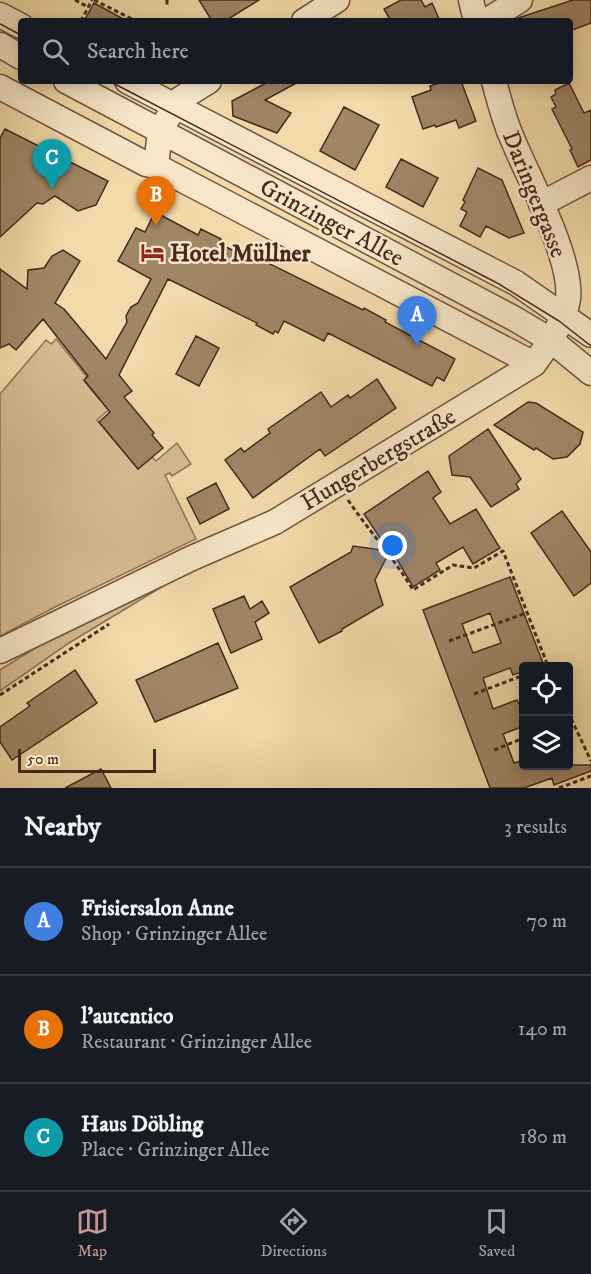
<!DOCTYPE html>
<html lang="en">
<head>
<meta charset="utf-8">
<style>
  body { margin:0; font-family:"IM FELL DW Pica",serif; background:#20242c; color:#f1f3f6 }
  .controls { position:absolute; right:18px; bottom:18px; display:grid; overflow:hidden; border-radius:6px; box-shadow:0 3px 15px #0003 }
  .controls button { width:54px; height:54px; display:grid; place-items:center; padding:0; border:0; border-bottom:2px solid #363941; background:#171b24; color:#f1f3f6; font:30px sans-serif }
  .scale { position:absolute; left:18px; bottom:15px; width:138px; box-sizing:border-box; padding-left:6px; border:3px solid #46281d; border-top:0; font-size:16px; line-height:21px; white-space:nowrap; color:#46281d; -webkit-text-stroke:4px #f7e7c8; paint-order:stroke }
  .you { position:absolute; left:393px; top:546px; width:21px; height:21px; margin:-15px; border:4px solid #fff; border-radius:50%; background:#1a73e8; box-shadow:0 0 0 9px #1a73e833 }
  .badge { display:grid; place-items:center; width:39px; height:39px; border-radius:50%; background:#c59692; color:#fff; font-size:20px; font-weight:700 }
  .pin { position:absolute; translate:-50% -50px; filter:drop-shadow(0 2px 3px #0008) }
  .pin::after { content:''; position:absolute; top:32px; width:21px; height:18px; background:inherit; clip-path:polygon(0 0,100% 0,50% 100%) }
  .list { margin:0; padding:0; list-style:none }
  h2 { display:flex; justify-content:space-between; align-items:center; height:78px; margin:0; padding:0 24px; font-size:26px }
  h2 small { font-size:20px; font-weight:400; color:#9ea1a6 }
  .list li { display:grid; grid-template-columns:39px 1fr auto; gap:18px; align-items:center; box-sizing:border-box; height:108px; padding:0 24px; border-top:2px solid #363941 }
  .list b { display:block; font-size:22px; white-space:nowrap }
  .list p { margin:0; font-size:20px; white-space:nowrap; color:#9ea1a6 }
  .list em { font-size:20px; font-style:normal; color:#9ea1a6 }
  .icon { flex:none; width:33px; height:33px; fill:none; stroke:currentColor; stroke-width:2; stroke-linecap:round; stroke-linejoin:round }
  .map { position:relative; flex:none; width:591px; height:788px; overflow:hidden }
  .search { position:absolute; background:#171b24; box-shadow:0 3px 15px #0003; left:18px; right:18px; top:18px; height:66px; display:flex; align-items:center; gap:15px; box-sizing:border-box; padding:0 21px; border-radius:6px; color:#9ea1a6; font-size:22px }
  .sheet { height:402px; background:#171b24 }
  nav { display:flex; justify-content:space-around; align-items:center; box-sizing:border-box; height:84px; border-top:2px solid #363941; background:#171b24; font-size:16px; color:#9ea1a6 }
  nav a { display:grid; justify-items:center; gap:3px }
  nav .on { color:#c59692 }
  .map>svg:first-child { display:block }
  .green { fill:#d6bc92; stroke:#8e7258; stroke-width:1.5 }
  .building { fill:#a08566; stroke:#46281d; stroke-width:1.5; fill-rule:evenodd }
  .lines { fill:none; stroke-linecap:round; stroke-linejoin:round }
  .minor-casing { stroke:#715440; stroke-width:27 }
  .path { stroke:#46281d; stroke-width:3; stroke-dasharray:4.5 3; stroke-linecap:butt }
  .minor { stroke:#f7e7c8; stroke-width:24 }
  .tram { stroke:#46281d; stroke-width:1.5 }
  .labels { text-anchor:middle; stroke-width:5; stroke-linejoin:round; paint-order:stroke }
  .street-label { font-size:24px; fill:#46281d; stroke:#f7e7c8 }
  .poi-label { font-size:24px; font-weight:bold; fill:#46281d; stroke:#f7e7c8; text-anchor:start }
</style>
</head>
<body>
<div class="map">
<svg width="591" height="788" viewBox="0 0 591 788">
  <rect width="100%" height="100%" fill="#f3daaa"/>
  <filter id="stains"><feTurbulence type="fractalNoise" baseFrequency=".00333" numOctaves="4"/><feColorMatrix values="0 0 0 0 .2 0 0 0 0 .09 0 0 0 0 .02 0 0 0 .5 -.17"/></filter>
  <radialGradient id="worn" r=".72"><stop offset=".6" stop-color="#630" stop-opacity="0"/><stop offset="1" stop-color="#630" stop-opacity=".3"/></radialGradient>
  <path class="green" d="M56 339 87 377 84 381 99 399 113 406 97 420 138 469 152 457 156 461 177 443 191 464 172 476 170 473 165 475 196 539 55 607 0 636V394L46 340 51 344Z
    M173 580 69 643 0 691V670L48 640Z"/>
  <path class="building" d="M199 0H259L225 21H212Z
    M401 0H421L425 7 432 3 440 21H391L384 9Z
    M573 0H591V23L570 31V21H519L518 18Z
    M94 3 127 21H84Z
    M270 81H300L265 100 291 113 277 133 233 116 232 101Z
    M445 81H461L476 121 459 128 456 120 436 127 435 125 423 129 412 97 431 90 430 86Z
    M569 83 584 113 591 110V160L578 167 570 150 572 149 552 109 556 107 551 97 556 94 555 90Z
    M344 107 379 125 355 170 320 151Z
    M5 129 108 181 96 205 78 211 55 196 43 204 37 203 0 237V138Z
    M401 159 438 178 423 207 386 187Z
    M478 168 502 180 524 233 509 238 486 226 480 237 460 226 467 212 461 209 465 202 463 200Z
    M155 212 198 235 201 229 221 239 218 243 244 256 246 252 363 310 364 308 386 320 385 322 455 359 444 381 437 377 432 386 328 333 324 341 284 321 278 333 275 331 273 334 256 325 257 323 168 279 119 375 132 391 124 397 154 433 152 435 163 448 138 469 99 422 110 412 84 380 88 376 43 319 16 350 9 344 0 348V269L27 289 28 270 44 268 52 256 63 250 80 261 55 303 64 309 106 359 127 322 126 316 131 307 138 303 151 279 118 261 136 228 145 232Z
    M196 336 219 348 199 386 176 374Z
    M377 379 396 408 325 456 320 449 253 498 225 460 241 448 244 452 270 433 268 429 321 392 331 407 348 395 350 398Z
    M528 402 536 403 583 432 580 444 567 457 553 459 536 448 534 450 494 425Z
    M488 429 521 479 516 484 519 489 491 507 470 477 452 475 449 456Z
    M428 471 441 492 433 498 450 524 476 509 500 548 473 564 463 547 436 563 440 570 413 587 391 549 375 580 383 605 342 629V631L319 643 290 587 351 552 353 546 389 551 364 514Z
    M216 483 229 509 200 524 187 498Z
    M562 511 591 552V583L574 596 531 533Z
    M510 577 543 663 534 666H524V671L513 675 510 668 483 678 493 709 517 700 520 706 524 705V726L503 734 514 763 524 760V765H591V771L554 785 552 778 524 788H490L423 610ZM490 613 501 643 473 653 462 624Z
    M244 596 250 609 262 601 269 613 255 622 262 639 231 653 213 609Z
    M218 643 238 688 155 722 136 680Z
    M75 670 97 703 12 760 0 742V727L30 706 27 703Z
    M101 769 111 788H65Z"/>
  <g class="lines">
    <defs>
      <path id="minor" d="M471 0 476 21
        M0 15 21 26
        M304 21 337 0
        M486 21 520 0
        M0 45 21 57
        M66 81 515 319 552 341 591 373
        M127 81 516 283 591 335
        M0 87 146 164 156 166 534 364
        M156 166 160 131 175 106 180 99 209 81
        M541 204 591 178
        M0 651 192 558 275 522 534 364C547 346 565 321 568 299 573 259 528 177 512 138 504 120 499 100 494 81"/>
    </defs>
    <use href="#minor" class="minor-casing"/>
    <path class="path" d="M75 0 88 7
      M94 0 136 21
      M167 0V7
      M81 21 92 0
      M348 500C369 531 394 558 413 590L453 565 474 568 503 551 548 666
      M449 641 526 613
      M474 694 524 675
      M0 695 109 624
      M568 712 591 761
      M494 750 524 738
      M559 788 591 776"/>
    <use href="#minor" class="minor"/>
    <path class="tram" d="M0 24 21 35
      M109 81 499 284 559 321 591 346"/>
  </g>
  <defs>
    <symbol id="hotel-bare" viewBox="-9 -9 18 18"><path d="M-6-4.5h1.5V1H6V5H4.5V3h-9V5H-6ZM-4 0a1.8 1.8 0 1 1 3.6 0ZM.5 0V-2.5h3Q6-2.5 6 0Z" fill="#8f2418" stroke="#f7e7c8" stroke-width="2.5" paint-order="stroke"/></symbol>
  </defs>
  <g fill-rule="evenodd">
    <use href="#hotel-bare" x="136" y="236" width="33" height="33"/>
  </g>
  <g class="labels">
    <g class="street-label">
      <text transform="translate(535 194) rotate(68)" y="8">Daringergasse</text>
      <text transform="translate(332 222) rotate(28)" y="8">Grinzinger Allee</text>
      <text transform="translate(378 459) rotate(-31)" y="8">Hungerbergstraße</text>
    </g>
    <g class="poi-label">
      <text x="170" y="261">Hotel Müllner</text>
    </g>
  </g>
  <rect width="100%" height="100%" filter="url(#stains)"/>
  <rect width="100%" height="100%" fill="url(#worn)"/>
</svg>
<div class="controls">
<button><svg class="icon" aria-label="locate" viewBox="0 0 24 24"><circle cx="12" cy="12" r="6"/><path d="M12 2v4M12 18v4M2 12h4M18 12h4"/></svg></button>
<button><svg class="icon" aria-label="layers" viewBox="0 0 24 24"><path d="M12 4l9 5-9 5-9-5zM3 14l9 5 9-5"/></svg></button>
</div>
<div class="scale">50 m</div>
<div class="you"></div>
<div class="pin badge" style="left:417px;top:346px;background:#3f7fe0">A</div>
<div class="pin badge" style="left:156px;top:226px;background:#e8710a">B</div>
<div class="pin badge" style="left:52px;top:189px;background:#0f9aa8">C</div>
<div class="search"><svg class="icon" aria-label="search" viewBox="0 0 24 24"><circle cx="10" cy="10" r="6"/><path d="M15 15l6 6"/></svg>Search here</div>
</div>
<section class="sheet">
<h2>Nearby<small>3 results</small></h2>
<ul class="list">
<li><span class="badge" style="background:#3f7fe0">A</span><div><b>Frisiersalon Anne</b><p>Shop · Grinzinger Allee</p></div><em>70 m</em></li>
<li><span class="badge" style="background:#e8710a">B</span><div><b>l'autentico</b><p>Restaurant · Grinzinger Allee</p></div><em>140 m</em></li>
<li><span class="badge" style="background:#0f9aa8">C</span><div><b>Haus Döbling</b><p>Place · Grinzinger Allee</p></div><em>180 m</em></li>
</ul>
</section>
<nav>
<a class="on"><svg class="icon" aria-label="map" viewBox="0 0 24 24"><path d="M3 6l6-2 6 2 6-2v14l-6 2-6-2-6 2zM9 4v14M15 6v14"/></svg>Map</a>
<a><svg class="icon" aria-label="directions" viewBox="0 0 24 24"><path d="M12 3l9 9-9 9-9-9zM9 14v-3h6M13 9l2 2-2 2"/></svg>Directions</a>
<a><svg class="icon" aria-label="saved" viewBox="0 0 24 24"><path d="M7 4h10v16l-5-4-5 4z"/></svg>Saved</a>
</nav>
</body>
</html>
